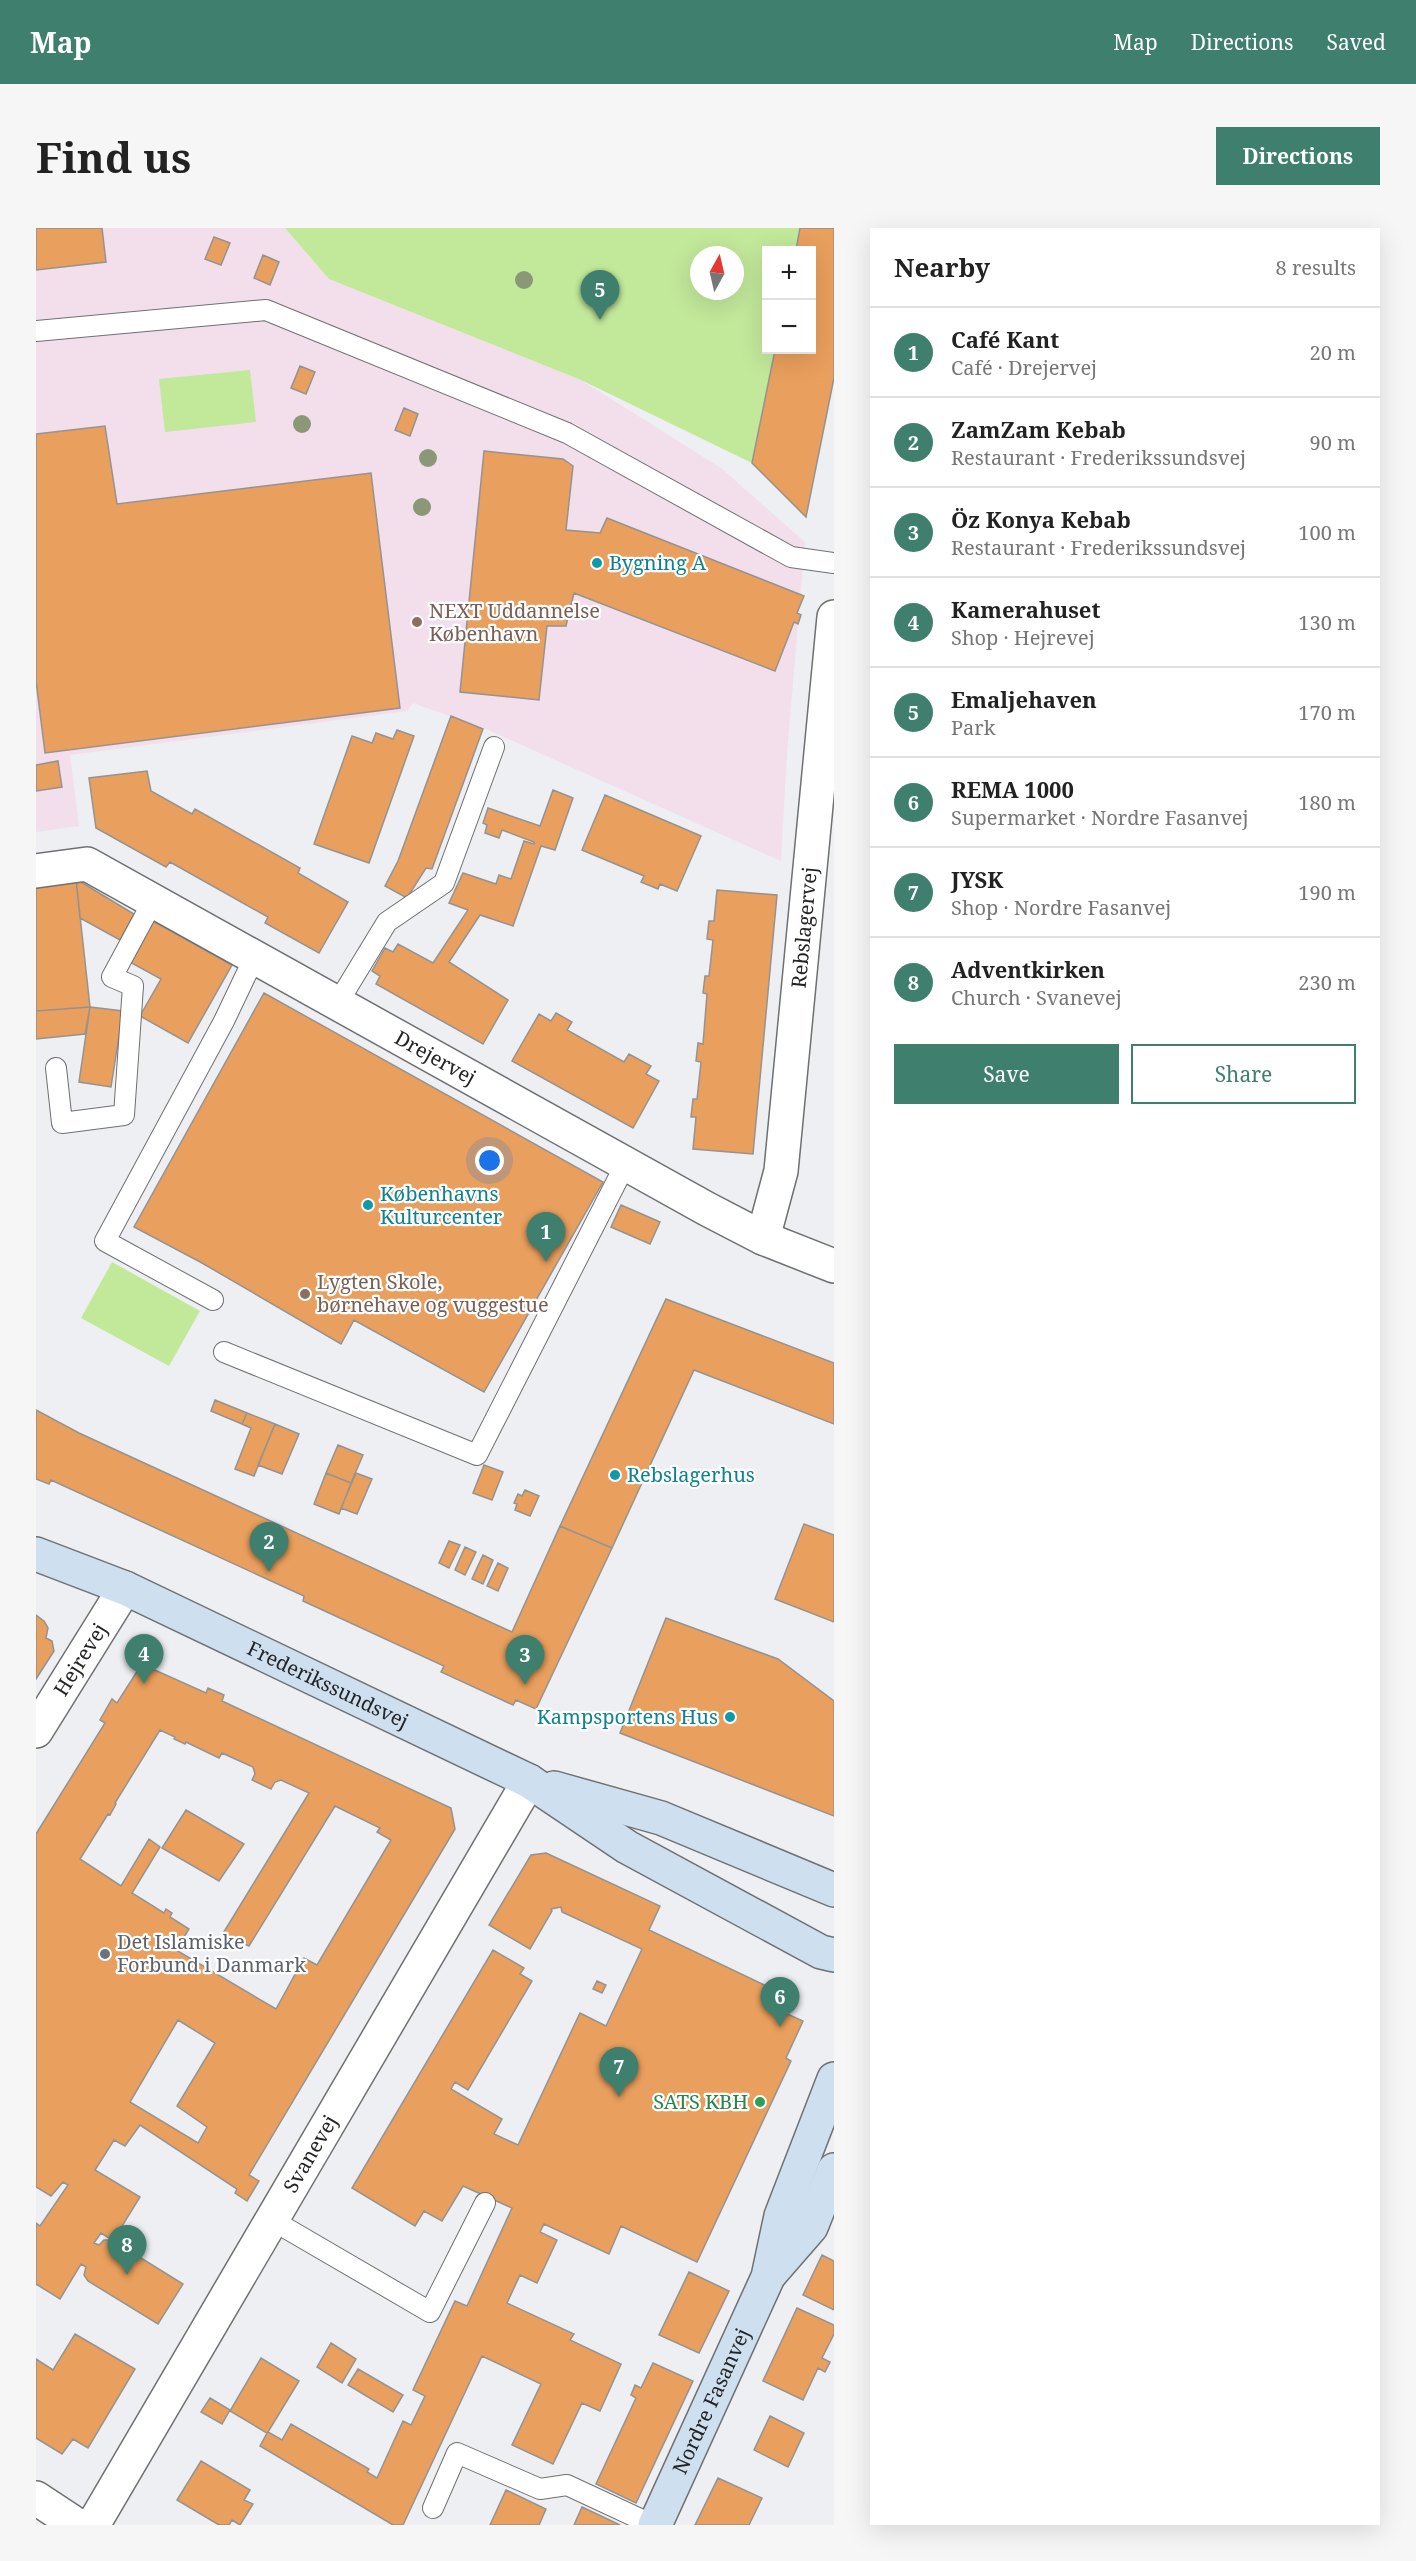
<!DOCTYPE html>
<html lang="en">
<head>
<meta charset="utf-8">
<style>
  body { margin:0; font-family:"Noto Serif",serif; background:#f6f6f6; color:#222 }
  .controls { position:absolute; right:18px; top:18px; display:grid; overflow:hidden; border-radius:0px; box-shadow:0 6px 24px #0002 }
  .controls button { width:54px; height:54px; display:grid; place-items:center; padding:0; border:0; border-bottom:2px solid #e0e0e0; background:#fff; color:#222; font:30px sans-serif }
  .compass { position:absolute; left:654px; top:18px; width:54px; height:54px; border-radius:50%; background:#fff; box-shadow:0 6px 24px #0002; rotate:8deg }
  .you { position:absolute; left:454px; top:933px; width:21px; height:21px; margin:-15px; border:4px solid #fff; border-radius:50%; background:#1a73e8; box-shadow:0 0 0 9px #1a73e833 }
  .badge { display:grid; place-items:center; width:39px; height:39px; border-radius:50%; background:#3f7f6e; color:#fff; font-size:20px; font-weight:700 }
  .pin { position:absolute; translate:-50% -50px; filter:drop-shadow(0 2px 3px #0008) }
  .pin::after { content:''; position:absolute; top:32px; width:21px; height:18px; background:inherit; clip-path:polygon(0 0,100% 0,50% 100%) }
  .list { margin:0; padding:0; list-style:none }
  h2 { display:flex; justify-content:space-between; align-items:center; height:78px; margin:0; padding:0 24px; font-size:26px }
  h2 small { font-size:20px; font-weight:400; color:#767676 }
  .list li { display:grid; grid-template-columns:39px 1fr auto; gap:18px; align-items:center; box-sizing:border-box; height:90px; padding:0 24px; border-top:2px solid #e0e0e0 }
  .list b { display:block; font-size:22px; white-space:nowrap }
  .list p { margin:0; font-size:20px; white-space:nowrap; color:#767676 }
  .list em { font-size:20px; font-style:normal; color:#767676 }
  .actions { display:flex; gap:12px; padding:18px 24px }
  .actions a { flex:1; padding:14px 0; border:2px solid #3f7f6e; border-radius:0px; text-align:center; font-size:21px; color:#3f7f6e }
  .actions .main { background:#3f7f6e; color:#fff }
  .map { position:relative; flex:none; width:798px; height:2297px; overflow:hidden; border-radius:0px }
  header { display:flex; align-items:center; gap:36px; box-sizing:border-box; height:84px; padding:0 30px; background:#3f7f6e; color:#fff }
  header strong { font-size:28px }
  nav { display:flex; gap:33px; margin-inline-start:auto; font-size:21px }
  .intro { display:flex; align-items:center; justify-content:space-between; box-sizing:border-box; height:144px; padding:0 36px }
  h1 { margin:0; font-size:42px }
  .button { padding:15px 27px; border-radius:0px; background:#3f7f6e; color:#fff; font-size:21px; font-weight:700 }
  main { display:flex; gap:36px; padding:0 36px }
  aside { flex:1; background:#fff; border-radius:0px; box-shadow:0 6px 24px #0002 }
  .map>svg:first-child { display:block }
  .education { fill:#f3deec }
  .green { fill:#c2e89a; fill-rule:evenodd }
  .building { fill:#e99f5d; stroke:#959391; stroke-width:1.5; fill-rule:evenodd }
  .lines { fill:none; stroke-linecap:round; stroke-linejoin:round }
  .lane-casing { stroke:#6f7072; stroke-width:22 }
  .street-casing { stroke:#6f7072; stroke-width:36 }
  .secondary-casing { stroke:#6f7072; stroke-width:36 }
  .lane { stroke:#fff; stroke-width:20 }
  .street { stroke:#fff; stroke-width:33 }
  .secondary { stroke:#cedfef; stroke-width:33 }
  .tree { fill:#8a9878 }
  .culture-dot { fill:#0f9aa8; stroke:#fff; stroke-width:2 }
  .education-dot { fill:#8d6e63; stroke:#fff; stroke-width:2 }
  .worship-dot { fill:#6b7280; stroke:#fff; stroke-width:2 }
  .leisure-dot { fill:#2e9e5b; stroke:#fff; stroke-width:2 }
  .labels { text-anchor:middle; stroke-width:4.5; stroke-linejoin:round; paint-order:stroke }
  .culture-label { font-size:20px; fill:#0d838f; stroke:#fff; text-anchor:start }
  .education-label { font-size:20px; fill:#785e54; stroke:#fff; text-anchor:start }
  .street-label { font-size:20px; fill:#242425; stroke:#fff }
  .worship-label { font-size:20px; fill:#5b616d; stroke:#fff; text-anchor:start }
  .leisure-label { font-size:20px; fill:#27864d; stroke:#fff; text-anchor:end }
</style>
</head>
<body>
<header>
<strong>Map</strong>
<nav><a>Map</a><a>Directions</a><a>Saved</a></nav>
</header>
<div class="intro"><h1>Find us</h1><a class="button">Directions</a></div>
<main>
<div class="map">
<svg width="798" height="2297" viewBox="0 0 798 2297">
  <rect width="100%" height="100%" fill="#eeeff2"/>
  <path class="education" d="M0 0H249L293 51 545 152 685 240 769 314 751 525 745 633 450 501 377 475 371 483 34 527 43 598 0 604Z"/>
  <path class="green" d="M249 0H764L760 22H730V122H739L716 235 545 152 293 51ZM663 27H699V63H663Z
    M214 142 220 194 129 204 123 151Z
    M76 1034 164 1083 133 1138 45 1090Z"/>
  <path class="building" d="M0 0H66L70 34 0 42Z
    M764 0H798V150L770 289 716 235 739 122H776V22H760Z
    M178 9 194 15 185 37 169 31Z
    M227 27 243 34 234 57 218 50Z
    M264 138 279 144 270 166 255 160Z
    M368 180 382 186 374 208 359 202Z
    M69 198 81 276 335 245 364 480 9 525 0 453V206Z
    M448 223 527 231 537 238 530 302 564 305 571 290 768 368 761 385 765 387 762 396 758 394 739 443 538 365 530 398H511L503 472 424 464Z
    M415 488 447 501 396 641 390 640 371 670 349 658 362 633Z
    M361 502 378 508 333 635 278 616 316 508 336 515 340 505 357 511Z
    M22 533 26 559 0 563V537Z
    M111 543 115 563 156 586 159 581 264 640 262 645 312 674 283 725 229 695 232 689 134 634 130 639 60 600 53 550Z
    M517 562 537 570 519 622 505 618 477 698 444 687 413 734 472 772 447 816 340 756 344 748 336 743 349 720 357 724 362 716 397 735 432 682 413 675 427 645 460 656 463 647 475 651 488 613 498 616V614L466 602 463 610 449 605 451 597 447 595 452 580 504 598Z
    M569 567 665 608 641 663 624 656 622 661 605 654 608 648 546 622Z
    M40 651 54 779 0 783V656Z
    M40 651 98 686 84 712 44 690Z
    M681 662 741 667 717 926 657 921 660 889H655L657 871H661L665 834 660 833 662 815 667 816 671 766 667 765 669 748H673L677 712 671 711 673 693H678Z
    M115 692 196 737 152 815 104 788 125 751 92 733Z
    M228 765 567 954 448 1164 318 1092 305 1116 166 1035 98 999Z
    M54 779 49 806 0 811V783Z
    M54 779 87 783 75 859 43 854Z
    M520 785 536 794 531 802 588 834 593 826 615 838 610 846 623 853 597 900 476 833 503 786 515 793Z
    M585 977 624 994 614 1016 575 999Z
    M630 1071 798 1135V1196L658 1142 576 1320 524 1298Z
    M179 1172 211 1185 206 1196 175 1183Z
    M0 1182 43 1205 476 1404 524 1298 576 1320 500 1481 480 1472 477 1477 405 1444 408 1438 267 1373 268 1368 15 1252 13 1256 0 1251Z
    M211 1185 239 1196 218 1248 199 1241 215 1200 206 1196Z
    M239 1196 263 1206 246 1246 222 1237Z
    M302 1217 327 1227 315 1255 290 1245Z
    M448 1237 467 1244 456 1272 437 1265Z
    M290 1245 315 1255 303 1286 278 1276Z
    M320 1245 336 1251 321 1286 305 1280Z
    M489 1262 503 1268 494 1288 479 1282 481 1276 478 1275 482 1266 486 1268Z
    M768 1296 798 1307V1394L739 1371Z
    M413 1313 424 1317 413 1340 403 1335Z
    M429 1319 440 1324 429 1347 419 1342Z
    M447 1327 457 1332 447 1356 436 1351Z
    M462 1335 472 1340 462 1363 451 1358Z
    M0 1387 8 1393 12 1400 10 1410 16 1413 18 1423 0 1451Z
    M630 1390 742 1431 798 1473V1588L584 1505Z
    M112 1439 170 1465 172 1460 188 1467 186 1473 415 1580 419 1601 213 1947 223 1953 211 1973 199 1965 201 1961 104 1897 89 1918 78 1912 59 1942 104 1969 83 2003 95 2011 89 2020 65 2005 58 2015 63 2017 68 2012H76L147 2056 122 2096 52 2053 48 2047 50 2039 45 2036 24 2071 0 2056V1995L4 1998 32 1957 27 1954 15 1968 0 1959V1606L69 1495 64 1492 76 1471 81 1475 102 1442ZM124 1502 139 1509 138 1511 149 1516 150 1514 183 1530 186 1525 217 1539 219 1546 216 1552 235 1561 239 1554 245 1552 273 1565 186 1707 213 1718 299 1578 344 1600 341 1604 355 1612 281 1737 268 1730 240 1781 140 1722 153 1701 134 1689 136 1685 130 1681 128 1685 96 1665 124 1619 113 1611 85 1658 44 1631 72 1586 74 1587 80 1576 79 1575ZM142 1792 179 1815 141 1878 171 1899 162 1915 94 1874Z
    M150 1582 208 1616 183 1653 126 1620Z
    M510 1625 624 1678 613 1702 743 1764 734 1778 767 1793 750 1830 755 1833 661 2034 585 1998 573 2026 508 1996 504 2004 521 2012 501 2055 484 2047 471 2075 538 2106 534 2112 585 2136 564 2183 546 2175 517 2236 476 2217 505 2156 446 2128 367 2297H357L224 2218 231 2205 194 2183 225 2130 263 2153 232 2204 246 2212 255 2196 333 2241 331 2244 341 2250 367 2193 375 2197 389 2168 377 2162 419 2073 431 2078 476 1980 427 1958 406 1993 388 1983 379 1998 316 1960 457 1722 488 1740 484 1746 496 1753 432 1862 419 1854 415 1861 466 1891 458 1906 482 1917 543 1787 544 1785 570 1798 606 1721 526 1684 525 1679 515 1681 516 1683 494 1721 453 1697 495 1627Z
    M561 1753 570 1757 566 1765 557 1761Z
    M786 2027 798 2033V2082L767 2067Z
    M653 2044 693 2063 663 2125 623 2107Z
    M761 2080 798 2097V2106L786 2130 794 2134 789 2144 782 2140 767 2172 727 2153Z
    M39 2106 99 2141 52 2220 37 2211 26 2226 0 2210V2131L17 2142Z
    M295 2115 320 2131 306 2155 281 2139Z
    M617 2135 657 2153 600 2275 560 2256 600 2170 595 2167 599 2157 605 2160Z
    M322 2141 367 2167 357 2184 312 2157Z
    M174 2170 194 2182 186 2196 165 2184Z
    M734 2188 768 2205 752 2239 718 2222Z
    M165 2233 214 2262 208 2272 217 2276 204 2297 196 2292 193 2297H183L141 2272Z
    M682 2250 726 2270 713 2297H659Z
    M470 2262 510 2281 503 2297H454Z
    M546 2279 584 2297H538Z"/>
  <g class="lines">
    <defs>
      <path id="lane" d="M0 103 230 82 531 205 755 329 798 335
        M301 776 351 694 408 655 458 519
        M20 840 26 895 88 887 97 758 76 749 117 673
        M177 1072 69 1013 188 793 218 730
        M188 1124 441 1227 589 937
        M236 1992 394 2084 449 1975
        M397 2280 421 2225 504 2261 531 2257 617 2297"/>
      <g id="street">
        <path id="s1" d="M0 643 51 636 671 981 727 1010 798 1038"/>
        <path id="s2" d="M727 1010 745 943 798 389"/>
        <path id="s3" d="M0 1503 89 1360"/>
        <path d="M0 2270 41 2297"/>
        <path id="s4" d="M57 2297 493 1553"/>
      </g>
      <g id="secondary">
        <path id="s5" d="M0 1326 89 1360 493 1553 591 1619 785 1724 798 1727"/>
        <path d="M518 1560 625 1590 798 1662"/>
        <path d="M735 2045 775 1999 798 1942"/>
        <path id="s6" d="M619 2297 732 2049 745 1988 798 1851"/>
      </g>
    </defs>
    <use href="#lane" class="lane-casing"/>
    <use href="#street" class="street-casing"/>
    <use href="#secondary" class="secondary-casing"/>
    <use href="#lane" class="lane"/>
    <use href="#street" class="street"/>
    <use href="#secondary" class="secondary"/>
  </g>
  <g class="tree">
    <circle cx="488" cy="52" r="9"/>
    <circle cx="266" cy="196" r="9"/>
    <circle cx="392" cy="230" r="9"/>
    <circle cx="386" cy="279" r="9"/>
  </g>
  <g class="culture-dot">
    <circle cx="561" cy="335" r="6"/>
    <circle cx="332" cy="977" r="6"/>
    <circle cx="579" cy="1247" r="6"/>
    <circle cx="694" cy="1489" r="6"/>
  </g>
  <g class="education-dot">
    <circle cx="381" cy="394" r="6"/>
    <circle cx="269" cy="1066" r="6"/>
  </g>
  <circle class="worship-dot" cx="69" cy="1726" r="6"/>
  <circle class="leisure-dot" cx="724" cy="1874" r="6"/>
  <g class="labels">
    <g class="culture-label">
      <text x="573" y="342">Bygning A</text>
      <text x="344" y="973">Københavns<tspan x="344" dy="23">Kulturcenter</tspan></text>
      <text x="591" y="1254">Rebslagerhus</text>
      <text x="682" y="1496" text-anchor="end">Kampsportens Hus</text>
    </g>
    <g class="education-label">
      <text x="393" y="390">NEXT Uddannelse<tspan x="393" dy="23">København</tspan></text>
      <text x="281" y="1061">Lygten Skole,<tspan x="281" dy="23">børnehave og vuggestue</tspan></text>
    </g>
    <g class="street-label">
      <text dy="7" stroke="none"><textPath href="#s2" startOffset="314">Rebslagervej</textPath></text>
      <text dy="7" stroke="none"><textPath href="#s1" startOffset="450">Drejervej</textPath></text>
      <text dy="7" stroke="none"><textPath href="#s3" startOffset="84">Hejrevej</textPath></text>
      <text dy="7" stroke="none"><textPath href="#s5" startOffset="320">Frederikssundsvej</textPath></text>
      <text dy="7" stroke="none"><textPath href="#s4" startOffset="430">Svanevej</textPath></text>
      <text dy="7" stroke="none"><textPath href="#s6" startOffset="136">Nordre Fasanvej</textPath></text>
    </g>
    <g class="worship-label">
      <text x="81" y="1721">Det Islamiske<tspan x="81" dy="23">Forbund i Danmark</tspan></text>
    </g>
    <g class="leisure-label">
      <text x="712" y="1881">SATS KBH</text>
    </g>
  </g>
</svg>
<div class="controls">
<button>+</button>
<button>−</button>
</div>
<svg class="compass" viewBox="-18 -18 36 36"><path d="M0-13l5 13h-10z" fill="#e53935"/><path d="M0 13l5-13h-10z" fill="#767676"/></svg>
<div class="you"></div>
<div class="pin badge" style="left:510px;top:1034px">1</div>
<div class="pin badge" style="left:233px;top:1344px">2</div>
<div class="pin badge" style="left:489px;top:1457px">3</div>
<div class="pin badge" style="left:108px;top:1456px">4</div>
<div class="pin badge" style="left:564px;top:92px">5</div>
<div class="pin badge" style="left:744px;top:1799px">6</div>
<div class="pin badge" style="left:583px;top:1869px">7</div>
<div class="pin badge" style="left:91px;top:2047px">8</div>
</div>
<aside>
<h2>Nearby<small>8 results</small></h2>
<ul class="list">
<li><span class="badge">1</span><div><b>Café Kant</b><p>Café · Drejervej</p></div><em>20 m</em></li>
<li><span class="badge">2</span><div><b>ZamZam Kebab</b><p>Restaurant · Frederikssundsvej</p></div><em>90 m</em></li>
<li><span class="badge">3</span><div><b>Öz Konya Kebab</b><p>Restaurant · Frederikssundsvej</p></div><em>100 m</em></li>
<li><span class="badge">4</span><div><b>Kamerahuset</b><p>Shop · Hejrevej</p></div><em>130 m</em></li>
<li><span class="badge">5</span><div><b>Emaljehaven</b><p>Park</p></div><em>170 m</em></li>
<li><span class="badge">6</span><div><b>REMA 1000</b><p>Supermarket · Nordre Fasanvej</p></div><em>180 m</em></li>
<li><span class="badge">7</span><div><b>JYSK</b><p>Shop · Nordre Fasanvej</p></div><em>190 m</em></li>
<li><span class="badge">8</span><div><b>Adventkirken</b><p>Church · Svanevej</p></div><em>230 m</em></li>
</ul>
<div class="actions"><a class="main">Save</a><a>Share</a></div>
</aside>
</main>
</body>
</html>
